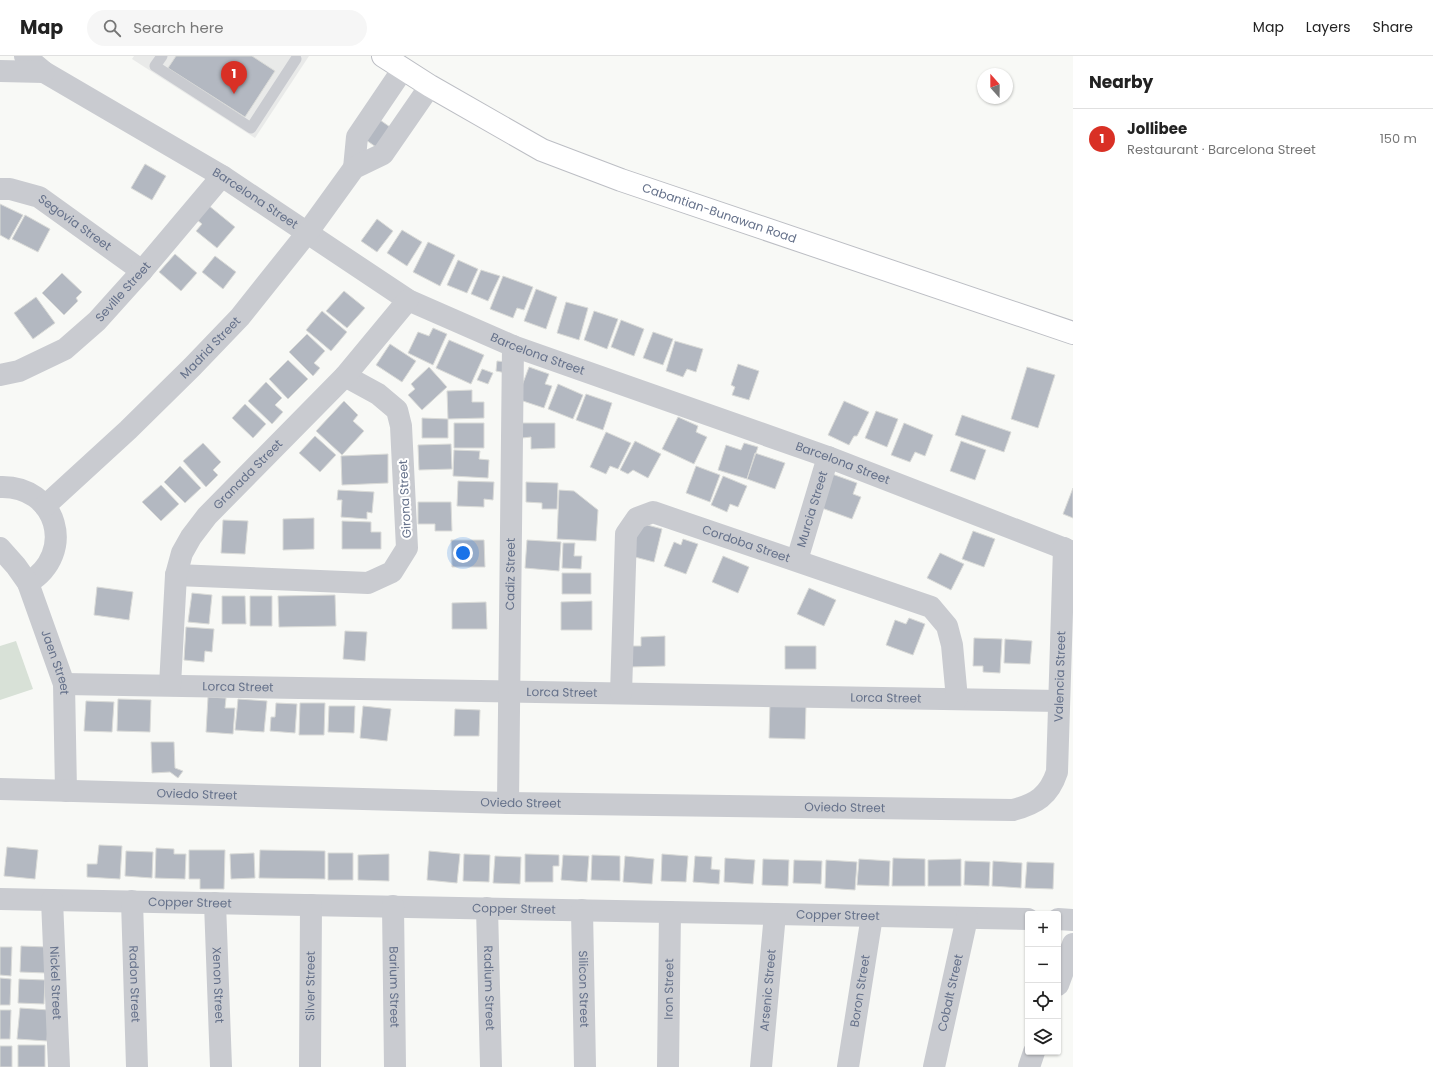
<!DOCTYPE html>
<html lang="en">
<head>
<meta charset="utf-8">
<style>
  body { margin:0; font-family:Poppins,sans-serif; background:#f6f6f6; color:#222 }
  .controls { position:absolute; right:12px; bottom:12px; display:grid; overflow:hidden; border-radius:4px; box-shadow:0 1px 3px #0004 }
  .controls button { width:36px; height:36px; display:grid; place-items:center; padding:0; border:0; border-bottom:1px solid #e0e0e0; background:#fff; color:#222; font:20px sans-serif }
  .compass { position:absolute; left:977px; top:12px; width:36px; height:36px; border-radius:50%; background:#fff; box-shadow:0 1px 3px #0004; rotate:339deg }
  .you { position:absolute; left:463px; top:497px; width:14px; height:14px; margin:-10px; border:3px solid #fff; border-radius:50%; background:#1a73e8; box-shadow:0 0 0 6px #1a73e833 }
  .badge { display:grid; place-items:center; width:26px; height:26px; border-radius:50%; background:#d93025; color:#fff; font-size:13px; font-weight:700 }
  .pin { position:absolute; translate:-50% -33px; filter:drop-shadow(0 1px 2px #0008) }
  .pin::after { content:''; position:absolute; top:21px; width:14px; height:12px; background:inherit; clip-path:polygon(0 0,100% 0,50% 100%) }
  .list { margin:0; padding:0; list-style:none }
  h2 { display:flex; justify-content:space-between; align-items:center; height:52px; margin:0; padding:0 16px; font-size:17px }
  h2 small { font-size:13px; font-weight:400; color:#767676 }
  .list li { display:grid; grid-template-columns:26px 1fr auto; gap:12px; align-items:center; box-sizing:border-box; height:60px; padding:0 16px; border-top:1px solid #e0e0e0 }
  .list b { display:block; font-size:15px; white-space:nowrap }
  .list p { margin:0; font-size:13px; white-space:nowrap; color:#767676 }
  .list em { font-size:13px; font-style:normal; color:#767676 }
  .icon { flex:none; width:22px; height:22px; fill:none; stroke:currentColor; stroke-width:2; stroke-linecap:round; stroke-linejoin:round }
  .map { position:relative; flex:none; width:1073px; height:1011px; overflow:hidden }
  header { display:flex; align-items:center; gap:24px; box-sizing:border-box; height:56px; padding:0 20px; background:#fff; border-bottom:1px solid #e0e0e0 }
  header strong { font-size:19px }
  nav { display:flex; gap:22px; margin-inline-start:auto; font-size:14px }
  .search { width:280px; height:36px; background:#f6f6f6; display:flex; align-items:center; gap:10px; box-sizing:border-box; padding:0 14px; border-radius:22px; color:#767676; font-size:15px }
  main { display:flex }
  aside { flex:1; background:#fff }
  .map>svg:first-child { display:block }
  .built { fill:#e9eae9 }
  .pitch { fill:#d8e1d7 }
  .building { fill:#b3b8c1; stroke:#dadbd8 }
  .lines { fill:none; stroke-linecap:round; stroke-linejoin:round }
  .primary-casing { stroke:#bcbec4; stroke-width:24 }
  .service { stroke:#c9cbd0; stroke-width:11 }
  .minor { stroke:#c9cbd0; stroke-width:22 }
  .primary { stroke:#fff; stroke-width:22 }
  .labels { text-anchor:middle; stroke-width:4; stroke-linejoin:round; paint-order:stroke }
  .street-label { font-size:12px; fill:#65718a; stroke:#fff }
</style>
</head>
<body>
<header>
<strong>Map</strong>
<div class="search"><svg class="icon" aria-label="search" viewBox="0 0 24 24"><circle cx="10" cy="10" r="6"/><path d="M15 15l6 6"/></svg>Search here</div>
<nav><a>Map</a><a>Layers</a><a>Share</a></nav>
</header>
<main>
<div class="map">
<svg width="1073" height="1011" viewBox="0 0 1073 1011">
  <rect width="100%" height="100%" fill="#f8f9f6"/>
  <path class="built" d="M134 0H309L255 82 132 3Z"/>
  <path class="pitch" d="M16 585 33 633 0 644V590Z"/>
  <path class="building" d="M176 0H252L275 15 245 61 168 12Z
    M380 64 390 71 376 91 366 84Z
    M145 108 166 120 152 144 131 132Z
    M0 148 23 159 9 184 0 179Z
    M208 149 235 171 217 192 196 175 202 168 196 163Z
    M25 159 50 173 38 196 12 183Z
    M377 163 393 175 377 196 361 185Z
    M402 174 422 186 407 210 387 197Z
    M428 186 455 199 440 230 413 216Z
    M175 198 197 217 181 235 159 216Z
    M215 200 236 216 223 233 202 216Z
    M458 204 478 213 467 237 447 229Z
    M481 214 500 220 488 245 471 238Z
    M62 217 82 236 76 242 78 245 64 259 42 237Z
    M503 220 533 231 524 254 517 252 513 262 490 253Z
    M536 233 557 241 546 273 524 265Z
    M344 235 365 252 347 272 326 255Z
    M36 241 55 267 33 283 14 257Z
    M566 246 588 252 579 284 557 277Z
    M322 255 347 276 331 295 306 274Z
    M594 255 618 263 607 293 584 284Z
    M621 264 644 273 634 300 611 291Z
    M433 272 447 278 433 309 408 297 418 276 429 280Z
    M653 276 673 283 663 309 643 302Z
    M307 278 325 295 314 307 320 312 313 320 289 296Z
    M449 284 484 299 471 328 436 312Z
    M675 285 703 293 696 316 687 313 683 321 666 315Z
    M390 288 416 305 402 326 376 309Z
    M288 304 308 323 288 343 269 323Z
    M497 305 507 306 506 317 496 315Z
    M738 308 759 315 749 344 732 339 735 331 731 329Z
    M429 311 447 331 422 354 408 339 415 333 411 328Z
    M529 311 549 318 545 328 552 330 544 352 517 343Z
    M1027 311 1055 319 1038 372 1011 363Z
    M482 313 493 317 488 328 477 324Z
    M266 326 282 342 275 349 283 356 272 368 248 345Z
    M558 328 583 339 573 363 548 353Z
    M472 334V346H484V362L448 363 447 335Z
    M586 338 612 347 603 374 576 364Z
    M344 345 358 359 353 365 364 375 342 399 316 375Z
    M844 345 869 356 857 380H854L849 389 828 379Z
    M245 348 266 368 253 382 232 362Z
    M876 355 898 363 887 391 865 382Z
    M962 359 1011 376 1004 396 955 379Z
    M678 361 698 370 696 376 707 381 694 408 662 393Z
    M422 362 448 363V382H422Z
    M454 367H484V392H454Z
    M522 367H555V392L531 393V381L522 382Z
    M904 367 933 379 925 400 915 396 910 406 891 399Z
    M606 376 631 387 618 413 610 410 606 418 590 411Z
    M315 380 336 399 320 416 299 397Z
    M635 385 661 398 648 422 633 414 628 418 620 414Z
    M961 385 986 394 975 424 950 415Z
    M203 387 221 406 213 414 218 419 206 431 183 405Z
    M744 387 758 391 747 423 718 414 726 389 741 394Z
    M451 388 452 413 419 414 418 389Z
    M454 394 480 395 479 403 489 404 488 422 453 420Z
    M755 397 785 407 775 433 747 423Z
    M388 398V427L342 429 341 400Z
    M180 410 201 432 185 447 164 426Z
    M696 410 720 419 710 446 686 437Z
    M832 418 857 427 853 438 861 441 852 463 819 451Z
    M723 420 747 430 738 451 730 448 727 456 711 449Z
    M458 425 494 426 493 444 484 443V451L457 450Z
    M526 426 558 427 557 453H542V447L526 446Z
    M161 429 179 448 161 465 142 446Z
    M1073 432V462L1063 458Z
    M338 434 374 436 372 457 367 456V463L341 461 342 444H337Z
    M559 434 574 435 598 454 596 485 557 483Z
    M418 446H451L452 475H435V468H418Z
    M314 462V493L283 494V463Z
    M223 464 248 465 245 498 221 497Z
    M342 465 371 466V476H381V493H342Z
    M640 467 662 473 654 506 631 500Z
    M973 475 995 483 984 511 962 503Z
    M683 483 698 488 686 518 664 510 674 486 681 489Z
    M451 484H484L485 511H452Z
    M527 484 561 486 559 515 525 512Z
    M563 487H575L574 500H582L581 513 562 512Z
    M940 497 964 508 951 534 927 522Z
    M723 500 749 511 738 537 712 526Z
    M562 517H591V538H562Z
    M97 531 133 536 129 564 94 559Z
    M809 532 836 544 824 570 797 558Z
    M192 537 212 539 209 568 188 566Z
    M335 539 336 570 279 571 278 540Z
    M222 540H245L246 568H222Z
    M250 540H272V570H250Z
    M592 545V574H561V546Z
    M486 546 487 573H452V547Z
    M909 562 925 568 913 599 886 589 895 564 906 568Z
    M186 571 214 573 212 596 205 595 204 606 184 604Z
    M345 575 367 576 365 605 343 603Z
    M665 580V610L629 611V590H641V581Z
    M974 582 1002 583 1000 617 983 616V610H973Z
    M1005 583 1032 585 1030 608 1004 607Z
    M785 590H816V613H785Z
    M208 641 226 642 225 652H235L233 678 206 676Z
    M118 643 151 644 150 676 117 675Z
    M238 643 267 645 264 676 235 674Z
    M86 645 114 646 112 676 84 675Z
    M276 647 297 648 295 677 270 675 271 661H275Z
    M300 647H325L324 679H299Z
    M770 647 806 649 805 683 769 682Z
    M329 650H355L354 677 328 676Z
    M363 650 391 653 387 685 360 682Z
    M455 653 480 654 479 680H454Z
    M151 686H174L175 712 183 715 178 722 170 716 152 717Z
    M99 789 122 790 120 823 87 821V808H97Z
    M7 791 38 794 35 823 4 820Z
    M156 792 174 793V798H186L185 823 155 822Z
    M189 794H225L224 833H200V823H189Z
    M260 794 325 795V823L259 822Z
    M126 795 153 796 152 822 125 820Z
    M429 795 460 798 457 827 427 824Z
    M254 797 255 822 231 823 230 798Z
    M328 797H353V824H328Z
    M389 798V825L358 824V799Z
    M464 798 490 799 489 826 463 825Z
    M525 798 559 799V810H553V826H525Z
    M662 798 688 800 686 826 661 825Z
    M563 799 589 800 587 826 561 824Z
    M592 799 620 800V825L591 824Z
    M495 800 521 801 520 828 493 827Z
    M625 800 654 803 652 828 623 826Z
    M695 800 712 801 711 813 720 814 719 828 693 826Z
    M725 802 755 804 753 828 724 826Z
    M893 802 925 803V830H892Z
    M763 803 789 804 788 830 762 829Z
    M859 803 890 805 889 830 857 829Z
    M961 803V830H928V804Z
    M794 804 822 805 821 828 793 827Z
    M826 804 857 806 855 834 825 832Z
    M965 805 990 806 989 830 964 829Z
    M993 805 1022 807 1021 832 992 830Z
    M1027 806 1054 807 1053 833 1025 832Z
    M21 890 47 891 46 917 20 916Z
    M0 891H12L11 920 0 919Z
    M0 922 11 923 10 949H0Z
    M19 923 45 924 44 948 18 947Z
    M20 952 49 954 47 985 17 983Z
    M0 954H11L10 983H0Z
    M18 989H45V1011H18Z
    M0 990H12V1011H0Z"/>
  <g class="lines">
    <defs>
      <g id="primary">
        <path id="s24" d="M383 0 430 30 542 94 621 124 1073 277"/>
      </g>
    </defs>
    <use href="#primary" class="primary-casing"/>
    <path class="service" d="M162 0 155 10 251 72 296 3"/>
    <g class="minor">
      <path id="s1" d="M25 0 44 16 222 120 408 244 513 290 828 401 1073 496"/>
      <path d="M0 15 44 16"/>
      <path d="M354 112 357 81 403 13"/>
      <path id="s2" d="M0 133H10L39 141 142 215"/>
      <path id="s3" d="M0 319 19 315 65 293 97 265 142 215 222 120"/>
      <path d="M0 431C57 429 77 497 28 527"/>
      <path id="s4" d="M45 450 128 374 192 311 240 261 307 177 354 112 383 98 430 30"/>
      <path id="s5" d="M0 492 16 510 28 527 64 628 66 735"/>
      <path id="s6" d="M797 504 828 401"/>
      <path d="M176 519 368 527 392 516 407 492 401 370 397 354 378 338 345 320"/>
      <path id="s7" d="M64 628 1059 645"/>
      <path id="s8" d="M170 629 176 519 182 497 191 481 207 460 345 320 408 244"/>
      <path id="s9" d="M621 637 626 478 637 462 653 456 931 551 947 570 952 589 957 643"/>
      <path id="s10" d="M0 733 508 747 1013 754C1036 748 1049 740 1057 716L1064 492"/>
      <path id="s11" d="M508 747 513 290"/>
      <path id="s12" d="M0 843 1028 863"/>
      <path id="s13" d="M52 844 59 1011"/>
      <path id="s14" d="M132 845 137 1011"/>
      <path id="s15" d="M215 847 221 1011"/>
      <path id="s16" d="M393 850 395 1011"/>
      <path id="s17" d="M487 852 491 1011"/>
      <path id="s18" d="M582 854 585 1011"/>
      <path d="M1058 863 1073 864"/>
      <path d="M1058 929 1073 888"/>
      <path id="s19" d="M310 1011 311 849"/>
      <path id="s20" d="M668 1011 670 856"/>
      <path id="s21" d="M761 1011 775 858"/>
      <path id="s22" d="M848 1011 872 860"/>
      <path id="s23" d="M934 1011 967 862"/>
      <path d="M1029 1011 1034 996"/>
    </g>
    <use href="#primary" class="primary"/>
  </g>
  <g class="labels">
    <g class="street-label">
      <text dy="4" stroke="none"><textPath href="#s1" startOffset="271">Barcelona Street</textPath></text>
      <text dy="4" stroke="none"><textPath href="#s24" startOffset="373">Cabantian-Bunawan Road</textPath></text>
      <text dy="4" stroke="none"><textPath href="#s2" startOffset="84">Segovia Street</textPath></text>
      <text dy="4" stroke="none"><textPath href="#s3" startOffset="152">Seville Street</textPath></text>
      <text dy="4" stroke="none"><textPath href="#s4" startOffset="229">Madrid Street</textPath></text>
      <text dy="4" stroke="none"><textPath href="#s1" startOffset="595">Barcelona Street</textPath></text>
      <text dy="4" stroke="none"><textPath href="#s1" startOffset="919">Barcelona Street</textPath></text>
      <text dy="4" stroke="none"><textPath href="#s8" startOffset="236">Granada Street</textPath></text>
      <text transform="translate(405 443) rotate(-93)" y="4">Girona Street</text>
      <text dy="4" stroke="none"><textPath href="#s6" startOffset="53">Murcia Street</textPath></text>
      <text dy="4" stroke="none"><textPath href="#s9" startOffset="294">Cordoba Street</textPath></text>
      <text dy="4" stroke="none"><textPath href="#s11" startOffset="229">Cadiz Street</textPath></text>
      <text dy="4" stroke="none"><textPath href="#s5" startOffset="129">Jaen Street</textPath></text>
      <text dy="4" stroke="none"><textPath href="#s10" startOffset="1170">Valencia Street</textPath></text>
      <text dy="4" stroke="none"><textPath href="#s7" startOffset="174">Lorca Street</textPath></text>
      <text dy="4" stroke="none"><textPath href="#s7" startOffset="498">Lorca Street</textPath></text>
      <text dy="4" stroke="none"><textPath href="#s7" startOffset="822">Lorca Street</textPath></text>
      <text dy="4" stroke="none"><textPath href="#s10" startOffset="197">Oviedo Street</textPath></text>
      <text dy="4" stroke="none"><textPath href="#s10" startOffset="521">Oviedo Street</textPath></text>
      <text dy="4" stroke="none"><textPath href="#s10" startOffset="845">Oviedo Street</textPath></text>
      <text dy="4" stroke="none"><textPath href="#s12" startOffset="190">Copper Street</textPath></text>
      <text dy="4" stroke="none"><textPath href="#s12" startOffset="514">Copper Street</textPath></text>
      <text dy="4" stroke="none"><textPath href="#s12" startOffset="838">Copper Street</textPath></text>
      <text dy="4" stroke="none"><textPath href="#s13" startOffset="83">Nickel Street</textPath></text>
      <text dy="4" stroke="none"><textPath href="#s14" startOffset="83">Radon Street</textPath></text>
      <text dy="4" stroke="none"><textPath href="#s15" startOffset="82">Xenon Street</textPath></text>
      <text dy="4" stroke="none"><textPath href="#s19" startOffset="81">Silver Street</textPath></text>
      <text dy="4" stroke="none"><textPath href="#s16" startOffset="81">Barium Street</textPath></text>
      <text dy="4" stroke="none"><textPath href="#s17" startOffset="80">Radium Street</textPath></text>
      <text dy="4" stroke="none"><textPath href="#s18" startOffset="79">Silicon Street</textPath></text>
      <text dy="4" stroke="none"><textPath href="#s20" startOffset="78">Iron Street</textPath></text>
      <text dy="4" stroke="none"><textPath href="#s21" startOffset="77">Arsenic Street</textPath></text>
      <text dy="4" stroke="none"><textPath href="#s22" startOffset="77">Boron Street</textPath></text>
      <text dy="4" stroke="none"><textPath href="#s23" startOffset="76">Cobalt Street</textPath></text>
    </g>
  </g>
</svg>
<div class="controls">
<button>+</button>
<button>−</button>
<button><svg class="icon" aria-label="locate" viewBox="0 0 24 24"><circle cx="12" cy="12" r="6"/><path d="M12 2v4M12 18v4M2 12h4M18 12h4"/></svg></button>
<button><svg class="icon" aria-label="layers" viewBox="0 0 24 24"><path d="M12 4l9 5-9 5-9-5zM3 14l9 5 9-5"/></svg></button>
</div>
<svg class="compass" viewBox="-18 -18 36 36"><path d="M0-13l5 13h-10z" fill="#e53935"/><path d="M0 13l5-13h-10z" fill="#767676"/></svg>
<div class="you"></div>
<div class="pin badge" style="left:234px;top:38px">1</div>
</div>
<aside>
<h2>Nearby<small></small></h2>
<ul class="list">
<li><span class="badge">1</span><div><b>Jollibee</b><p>Restaurant · Barcelona Street</p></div><em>150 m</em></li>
</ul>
</aside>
</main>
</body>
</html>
